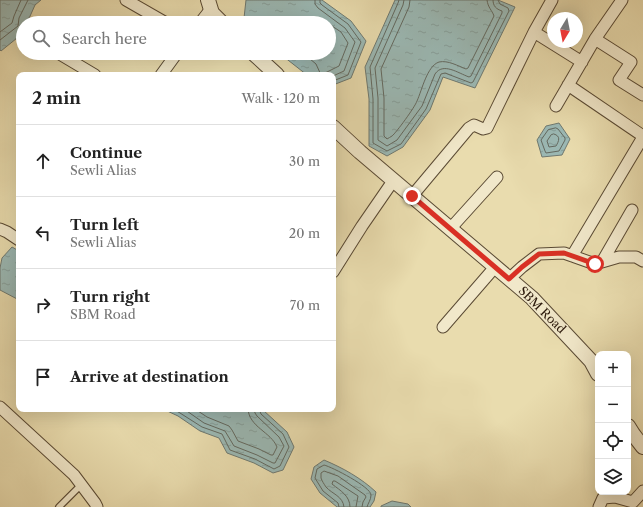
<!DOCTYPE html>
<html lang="en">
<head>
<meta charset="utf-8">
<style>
  body { margin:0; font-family:"Libre Caslon Text",serif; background:#f6f6f6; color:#222 }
  .controls { position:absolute; right:12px; bottom:12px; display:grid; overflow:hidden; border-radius:8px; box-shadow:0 4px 16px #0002 }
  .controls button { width:36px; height:36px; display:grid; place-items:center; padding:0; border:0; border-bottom:1px solid #e0e0e0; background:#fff; color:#222; font:20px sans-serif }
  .compass { position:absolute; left:547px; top:12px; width:36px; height:36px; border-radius:50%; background:#fff; box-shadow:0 4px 16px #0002; rotate:190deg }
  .stop { position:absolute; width:12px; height:12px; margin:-9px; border:3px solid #d93025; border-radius:50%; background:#fff }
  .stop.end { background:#d93025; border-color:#fff; box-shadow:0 1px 4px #0008 }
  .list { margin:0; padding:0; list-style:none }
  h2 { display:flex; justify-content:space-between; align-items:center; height:52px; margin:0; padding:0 16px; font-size:17px }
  h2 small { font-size:13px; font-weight:400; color:#767676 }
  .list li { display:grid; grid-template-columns:26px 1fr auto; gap:12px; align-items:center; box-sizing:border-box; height:72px; padding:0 16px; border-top:1px solid #e0e0e0 }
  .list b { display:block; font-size:15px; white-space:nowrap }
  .list p { margin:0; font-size:13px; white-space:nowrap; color:#767676 }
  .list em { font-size:13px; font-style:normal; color:#767676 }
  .icon { flex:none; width:22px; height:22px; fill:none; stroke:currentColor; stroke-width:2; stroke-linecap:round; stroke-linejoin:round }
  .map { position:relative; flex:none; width:643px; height:507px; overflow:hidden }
  .search { position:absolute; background:#fff; box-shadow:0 4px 16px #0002; left:16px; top:16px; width:320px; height:44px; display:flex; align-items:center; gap:10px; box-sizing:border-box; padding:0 14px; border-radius:22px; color:#767676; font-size:15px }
  .panel { position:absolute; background:#fff; box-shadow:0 4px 16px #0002; left:16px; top:72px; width:320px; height:340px; border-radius:8px }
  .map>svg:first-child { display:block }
  .water { fill:url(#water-ripples); stroke:#6e7971 }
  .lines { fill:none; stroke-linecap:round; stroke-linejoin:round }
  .shore { stroke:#636960; stroke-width:1 }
  .service-casing { stroke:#5a4a34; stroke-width:8 }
  .minor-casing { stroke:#5a4a34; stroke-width:13 }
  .tertiary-casing { stroke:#5a4a34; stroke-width:16 }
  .service { stroke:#f1e8ca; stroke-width:5.5 }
  .minor { stroke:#f1e8ca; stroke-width:11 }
  .tertiary { stroke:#f1e8ca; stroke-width:14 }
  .route { stroke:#d93025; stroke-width:5 }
  .labels { text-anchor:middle; stroke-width:3; stroke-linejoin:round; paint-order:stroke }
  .street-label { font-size:12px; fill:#2b190b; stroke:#f1e8ca }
</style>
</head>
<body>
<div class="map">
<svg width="643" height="507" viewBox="0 0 643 507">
  <defs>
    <pattern id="water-ripples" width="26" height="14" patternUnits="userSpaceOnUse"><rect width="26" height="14" fill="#9bb9b5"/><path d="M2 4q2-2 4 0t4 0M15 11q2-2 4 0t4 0" fill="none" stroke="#869e9a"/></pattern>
  </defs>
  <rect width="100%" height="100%" fill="#e9dcae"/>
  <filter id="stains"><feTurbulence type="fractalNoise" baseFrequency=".005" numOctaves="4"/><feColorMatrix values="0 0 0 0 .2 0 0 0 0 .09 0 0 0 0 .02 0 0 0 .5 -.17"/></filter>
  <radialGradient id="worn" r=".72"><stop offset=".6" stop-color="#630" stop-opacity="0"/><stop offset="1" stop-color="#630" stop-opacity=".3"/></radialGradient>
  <path class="water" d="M0 0H41L35 5 27 23H23V31L22 34 1 51 0 50Z
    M246 0H322L351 21 366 41 351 78 333 85V75H307L279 53H329V23H247L244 18Z
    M395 0H498L515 7 475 88 443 77 430 110 403 147 387 156 369 146V99L365 67Z
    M559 123 570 139 562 155 542 157 537 140 546 126Z
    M12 247 19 251V300L0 290V268L2 258Z
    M163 409H260L263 410 287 432 294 447 283 470 273 473 254 463 227 453 219 438 200 431 178 416Z
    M324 460C343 468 361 478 376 492L374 501 370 507H337L320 493 311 479 314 467Z
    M392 501 408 504 411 507H381V506Z"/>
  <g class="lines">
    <path class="shore" d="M315 0V4L318 8 345 28 355 42 344 71 333 76
      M320 0V3L322 5 348 24 361 42 348 75 333 81
      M399 0 398 3 370 67 373 99V143L387 151 401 144 426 109 441 74 445 73 471 83 473 82 509 11 508 8 500 4 498 0
      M404 0 403 5 375 68 378 98V140L387 146 397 140 422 106 435 74C443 62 458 73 469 77L471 76 502 13V11C496 9 493 6 493 0
      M410 0 409 7 381 69 384 98V136L387 139C389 138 390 137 392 136 396 133 415 107 417 101 422 90 427 66 439 62 448 60 458 66 466 69L468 68 494 16C492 10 488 8 487 0
      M0 32 12 23 14 16 21 0
      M0 40 18 26 19 18 28 0
      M303 53 316 64 321 75 339 66 348 43 341 32 329 24
      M556 128 558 129 565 138V140L559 151 546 153 545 151 541 140 548 130Z
      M554 134C561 136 559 141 556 146L549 147 547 141 551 135Z
      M173 409 180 413 202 427 222 434 230 450 255 459 274 469 280 466 289 447 283 434 261 414 259 409
      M184 409 204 423 225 431 234 446 257 455 273 463H275L284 446 279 437 257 416 255 413 254 409
      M195 409 207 417 229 426 232 430 238 441 259 449 271 455H273L277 447C271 432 249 427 248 409
      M339 507 338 503 323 491 315 478 317 469 324 465C332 467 371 487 371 495 371 500 368 503 367 507
      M344 507C343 496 332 494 326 487 324 484 322 481 321 478V473L324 471 338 476 365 495 366 497 363 502 362 507
      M350 507C350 496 341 491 332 484L333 481H335L358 496 356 507"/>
    <defs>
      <path id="service" d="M59 507 81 485"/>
      <path id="minor" d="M126 0 166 23
        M200 23 211 9
        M534 32 582 62
        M595 39 631 62 619 80 643 95
        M58 53 95 75
        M161 75 177 53
        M568 85 643 136
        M556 106 595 39 622 0
        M412 196 469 128 474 125 483 129 487 128 534 32 552 0
        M0 229 7 232 19 240
        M450 229 497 177
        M572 256 643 137
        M602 262 632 210
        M333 272 362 226 393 181
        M509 279 522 267 539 254 564 253 595 264 619 257H636L643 261
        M443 327 495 267
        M0 407 74 475 95 503 97 507
        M599 507 603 498 615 497 633 502 643 491"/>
      <path id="tertiary" d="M208 0 212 13 222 23
        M253 53 277 75
        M333 127 360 152 532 298 591 361 598 374
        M628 426 633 434 643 447"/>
    </defs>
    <use href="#service" class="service-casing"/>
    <use href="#minor" class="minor-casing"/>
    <use href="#tertiary" class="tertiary-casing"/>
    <use href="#service" class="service"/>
    <use href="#minor" class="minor"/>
    <use href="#tertiary" class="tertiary"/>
  </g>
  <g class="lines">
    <path class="route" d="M412 196 509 279 522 267 539 254 564 253 595 264"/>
  </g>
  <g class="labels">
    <g class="street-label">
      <text transform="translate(542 310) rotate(45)" y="4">SBM Road</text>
    </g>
  </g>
  <rect width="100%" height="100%" filter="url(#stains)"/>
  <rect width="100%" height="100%" fill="url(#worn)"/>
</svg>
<div class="controls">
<button>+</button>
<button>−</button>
<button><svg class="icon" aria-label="locate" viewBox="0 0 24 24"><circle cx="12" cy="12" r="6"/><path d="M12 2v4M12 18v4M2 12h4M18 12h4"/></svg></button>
<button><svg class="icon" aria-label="layers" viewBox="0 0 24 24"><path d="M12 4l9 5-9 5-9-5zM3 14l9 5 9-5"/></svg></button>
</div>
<svg class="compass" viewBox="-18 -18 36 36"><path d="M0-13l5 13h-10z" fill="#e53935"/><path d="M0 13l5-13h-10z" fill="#767676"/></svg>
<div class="stop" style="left:595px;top:264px"></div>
<div class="stop end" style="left:412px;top:196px"></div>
<div class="search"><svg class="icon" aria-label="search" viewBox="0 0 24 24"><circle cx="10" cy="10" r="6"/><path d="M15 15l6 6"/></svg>Search here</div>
<section class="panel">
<h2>2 min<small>Walk · 120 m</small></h2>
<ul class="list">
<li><svg class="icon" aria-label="ahead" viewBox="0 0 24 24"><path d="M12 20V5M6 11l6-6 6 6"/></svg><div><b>Continue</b><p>Sewli Alias</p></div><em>30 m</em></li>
<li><svg class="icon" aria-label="left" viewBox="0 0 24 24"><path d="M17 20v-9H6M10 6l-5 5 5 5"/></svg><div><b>Turn left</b><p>Sewli Alias</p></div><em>20 m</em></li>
<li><svg class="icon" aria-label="right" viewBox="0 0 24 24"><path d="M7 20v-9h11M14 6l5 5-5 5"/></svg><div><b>Turn right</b><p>SBM Road</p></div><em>70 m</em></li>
<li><svg class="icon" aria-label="arrive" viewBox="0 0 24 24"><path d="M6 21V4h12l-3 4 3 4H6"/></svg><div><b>Arrive at destination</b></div></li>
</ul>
</section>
</div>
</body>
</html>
